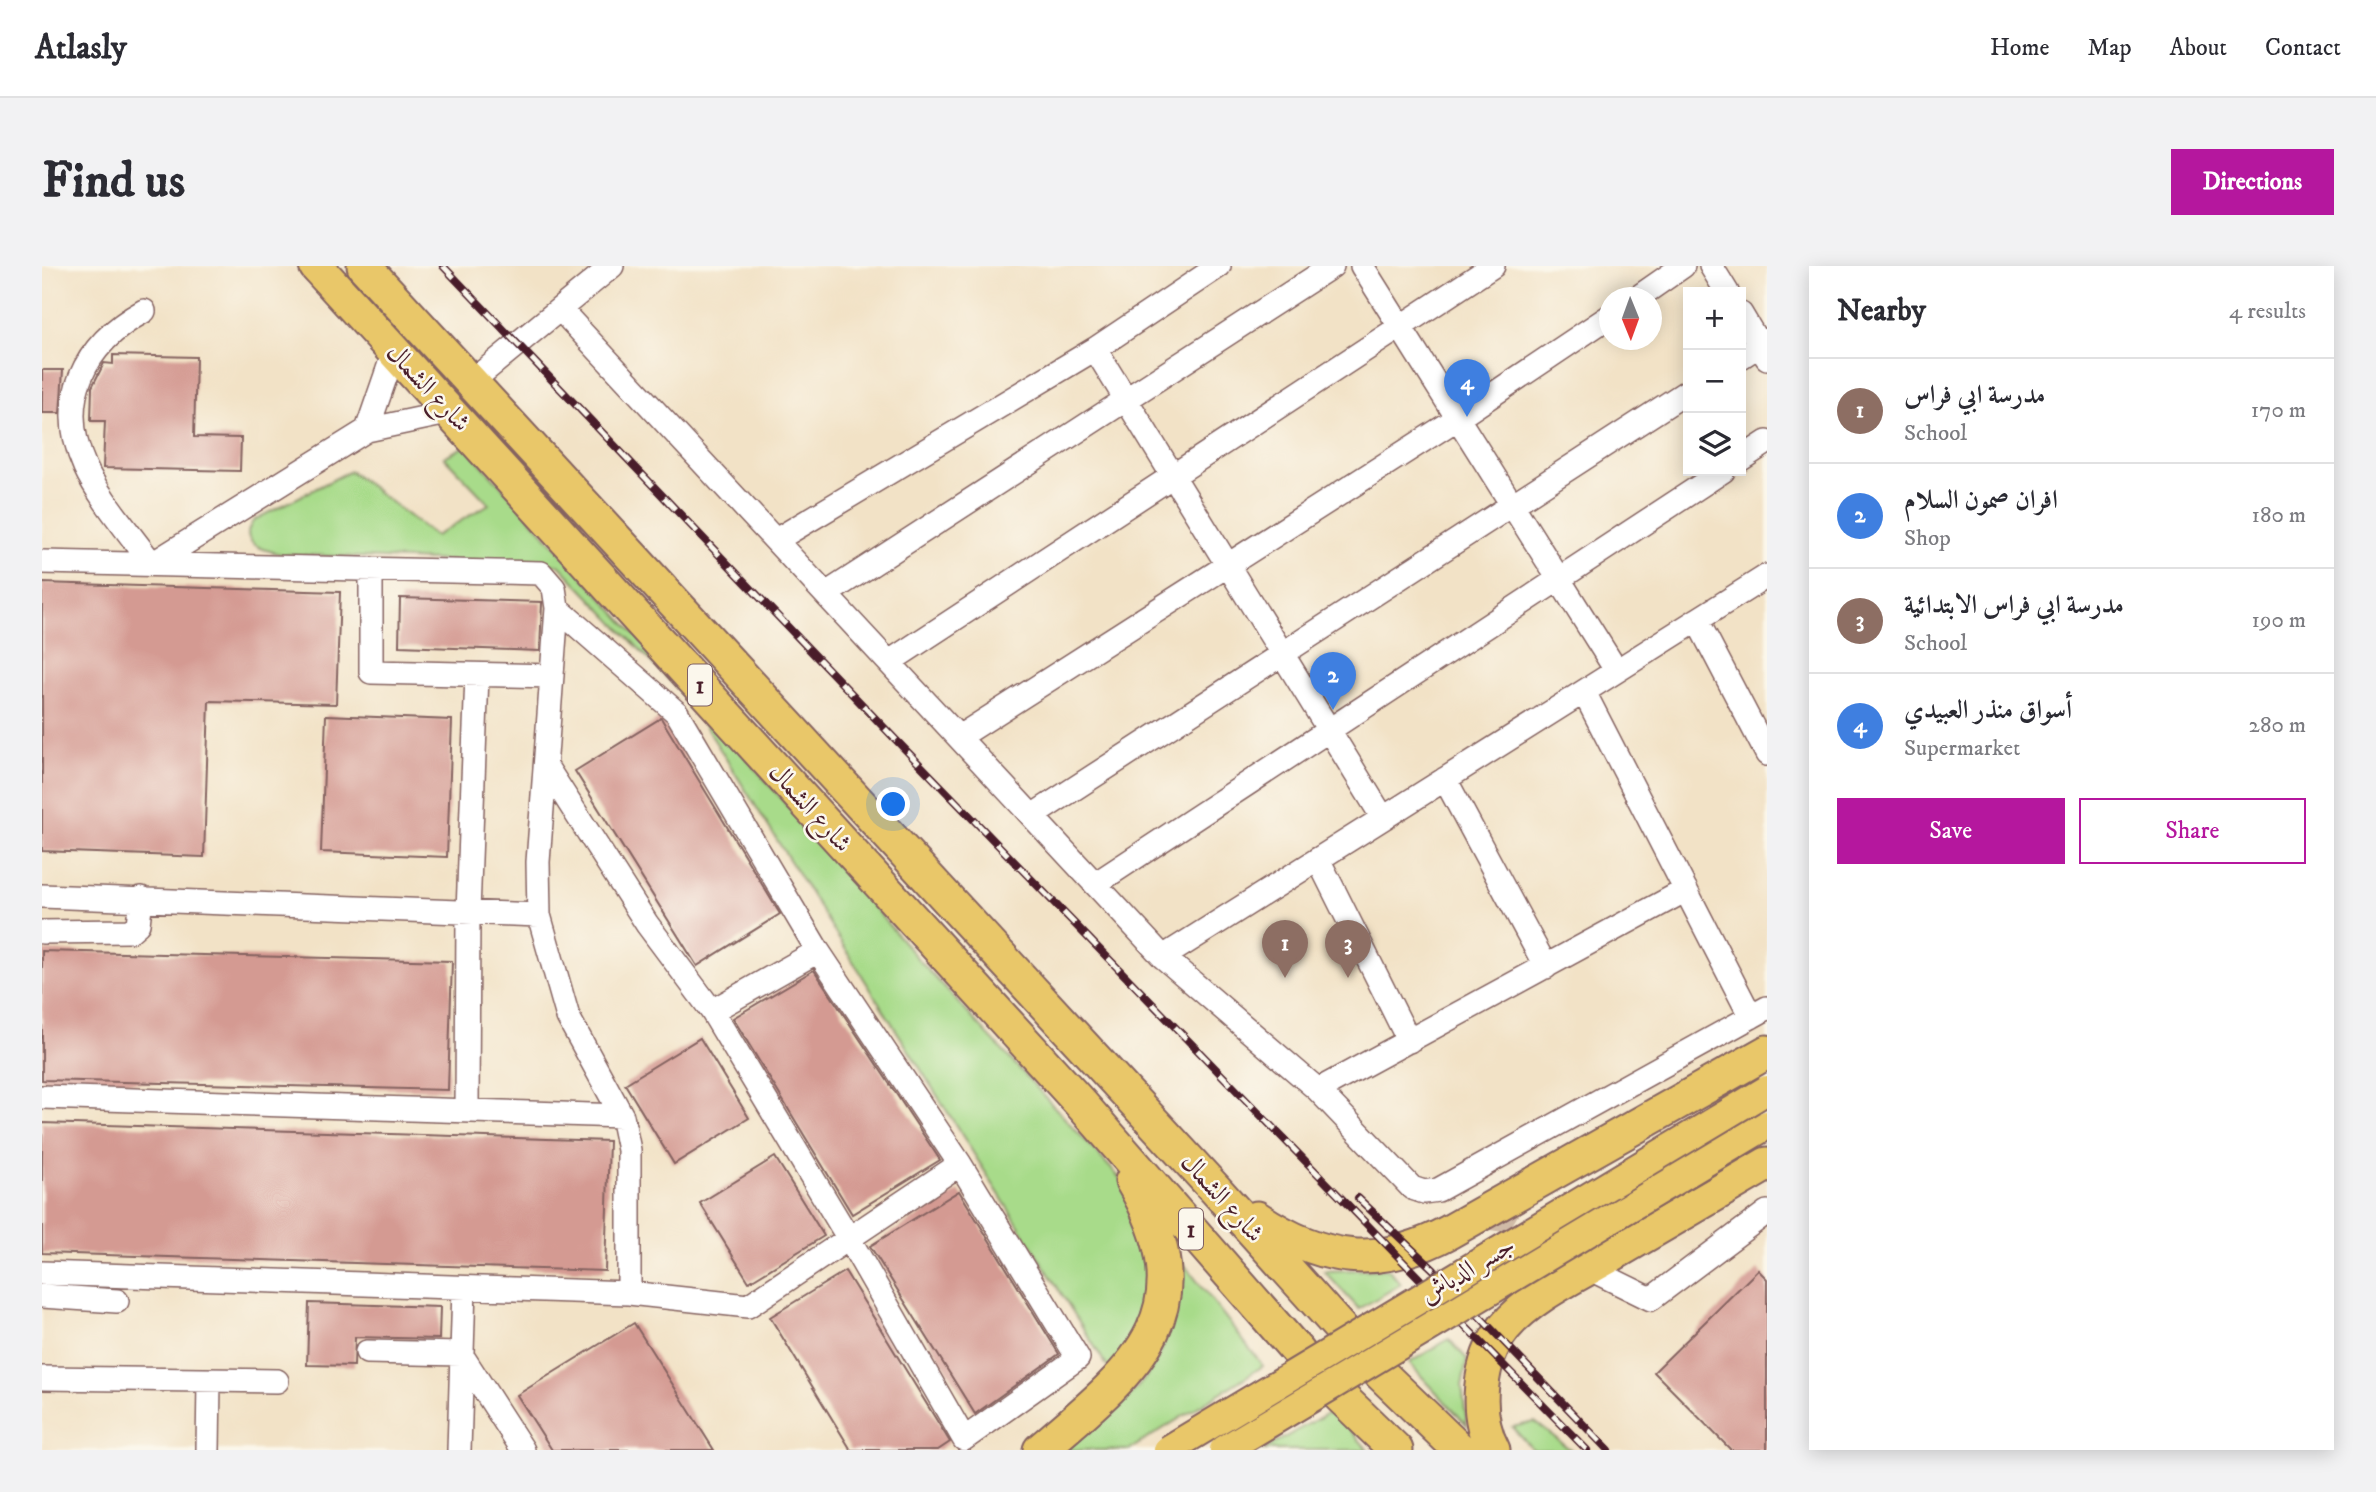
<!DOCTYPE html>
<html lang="en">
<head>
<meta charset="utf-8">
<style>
  body { margin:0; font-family:"IM FELL DW Pica",Amiri,serif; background:#f2f2f3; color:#2b2b33 }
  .controls { position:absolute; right:21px; top:21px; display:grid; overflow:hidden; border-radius:0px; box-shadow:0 4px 18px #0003 }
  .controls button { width:63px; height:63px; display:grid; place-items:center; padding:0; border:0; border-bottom:2px solid #e1e1e2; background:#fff; color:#2b2b33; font:35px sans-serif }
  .compass { position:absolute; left:1557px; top:21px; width:63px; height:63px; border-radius:50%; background:#fff; box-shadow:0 4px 18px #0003; rotate:179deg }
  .you { position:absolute; left:852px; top:539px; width:24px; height:24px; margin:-18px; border:5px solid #fff; border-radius:50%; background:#1a73e8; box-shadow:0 0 0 10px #1a73e833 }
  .badge { display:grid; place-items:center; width:46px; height:46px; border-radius:50%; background:#b5179e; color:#fff; font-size:23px; font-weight:700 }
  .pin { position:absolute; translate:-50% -58px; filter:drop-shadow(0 2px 4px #0008) }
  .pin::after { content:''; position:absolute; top:37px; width:24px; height:21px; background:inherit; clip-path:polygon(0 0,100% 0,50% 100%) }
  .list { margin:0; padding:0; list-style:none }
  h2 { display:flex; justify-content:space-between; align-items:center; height:91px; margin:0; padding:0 28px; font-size:30px }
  h2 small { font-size:23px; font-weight:400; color:#7c7c81 }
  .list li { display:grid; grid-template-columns:46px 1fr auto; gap:21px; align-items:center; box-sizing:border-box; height:105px; padding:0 28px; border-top:2px solid #e1e1e2 }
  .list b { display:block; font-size:26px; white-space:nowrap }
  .list p { margin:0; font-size:23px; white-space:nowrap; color:#7c7c81 }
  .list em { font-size:23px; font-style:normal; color:#7c7c81 }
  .actions { display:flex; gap:14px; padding:21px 28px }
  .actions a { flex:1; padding:16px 0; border:2px solid #b5179e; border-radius:0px; text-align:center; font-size:24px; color:#b5179e }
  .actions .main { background:#b5179e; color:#fff }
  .icon { flex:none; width:38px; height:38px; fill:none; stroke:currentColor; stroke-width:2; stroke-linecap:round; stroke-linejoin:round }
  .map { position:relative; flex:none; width:1725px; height:1184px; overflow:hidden; border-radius:0px }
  header { display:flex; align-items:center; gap:42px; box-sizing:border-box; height:98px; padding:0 35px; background:#fff; border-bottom:2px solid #e1e1e2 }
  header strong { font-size:33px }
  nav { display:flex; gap:38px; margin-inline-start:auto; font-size:24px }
  .intro { display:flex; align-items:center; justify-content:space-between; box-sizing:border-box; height:168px; padding:0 42px }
  h1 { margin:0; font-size:49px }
  .button { padding:18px 32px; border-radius:0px; background:#b5179e; color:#fff; font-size:24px; font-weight:700 }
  main { display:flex; gap:42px; padding:0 42px }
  aside { flex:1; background:#fff; border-radius:0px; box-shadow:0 4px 18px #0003 }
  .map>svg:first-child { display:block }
  .green { fill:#a8db8a; stroke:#797d5a; stroke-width:2 }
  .building { fill:#d49a92 }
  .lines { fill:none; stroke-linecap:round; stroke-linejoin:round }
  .highway-tunnel { stroke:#d0bba7; stroke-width:33; stroke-dasharray:33 17; stroke-linecap:butt }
  .minor-casing { stroke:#856361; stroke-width:26 }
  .highway-casing { stroke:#856361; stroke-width:37 }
  .minor { stroke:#fff; stroke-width:23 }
  .highway { stroke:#e9c769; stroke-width:33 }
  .rail-casing { stroke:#4a1f2b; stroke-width:8 }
  .rail { stroke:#fbf7ec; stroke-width:5; stroke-dasharray:16; stroke-linecap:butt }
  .major-bridge-casing { stroke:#856361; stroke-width:32; stroke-linecap:butt }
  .major-bridge { stroke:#e9c769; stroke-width:28 }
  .labels { text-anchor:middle; stroke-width:5; stroke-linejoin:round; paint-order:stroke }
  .shield { fill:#fbf7ec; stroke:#7f6065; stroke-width:2 }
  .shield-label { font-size:24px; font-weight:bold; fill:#4a1f2b }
  .street-label { font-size:26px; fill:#4a1f2b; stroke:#fbf7ec }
</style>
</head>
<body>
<header>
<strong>Atlasly</strong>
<nav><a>Home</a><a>Map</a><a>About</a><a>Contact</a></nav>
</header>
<div class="intro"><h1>Find us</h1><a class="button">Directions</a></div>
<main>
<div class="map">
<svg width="1725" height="1184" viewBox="0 0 1725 1184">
  <rect width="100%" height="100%" fill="#fbf7ec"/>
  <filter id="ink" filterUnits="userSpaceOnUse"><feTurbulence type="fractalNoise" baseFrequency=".0143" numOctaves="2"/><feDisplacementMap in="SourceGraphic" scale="14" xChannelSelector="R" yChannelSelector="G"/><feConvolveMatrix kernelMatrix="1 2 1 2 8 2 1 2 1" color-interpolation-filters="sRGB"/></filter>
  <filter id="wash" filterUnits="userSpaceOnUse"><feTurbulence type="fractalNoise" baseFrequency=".00686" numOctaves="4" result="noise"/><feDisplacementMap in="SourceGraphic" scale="28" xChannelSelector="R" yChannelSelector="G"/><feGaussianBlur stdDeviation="1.57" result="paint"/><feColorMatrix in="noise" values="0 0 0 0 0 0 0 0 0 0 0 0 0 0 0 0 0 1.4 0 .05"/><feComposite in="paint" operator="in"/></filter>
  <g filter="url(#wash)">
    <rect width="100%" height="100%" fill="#f2e2c6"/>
    <path class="green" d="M423 180 702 489 875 692 1077 911 1102 955 1109 1037 1068 1105 649 437 517 299 239 288C221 284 194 277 212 254L308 205 393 270 447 238 402 191Z
      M1131 984 1221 1100 1087 1184H1022C1059 1154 1108 1123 1123 1075 1131 1051 1129 1010 1131 984Z
      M1346 1003 1359 1018 1317 1043 1282 1005Z
      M1407 1073 1425 1093 1420 1120 1425 1159 1367 1097Z
      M1291 1144 1326 1184H1221Z
      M1493 1156 1529 1184H1491L1470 1161Z"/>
    <g id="blocks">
      <path class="building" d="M71 89 154 91 152 171 199 172 198 205 61 202 63 155H49L50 121 62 97 71 98Z
        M0 104H21L18 147H0Z
        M0 317 298 326 294 438 167 435 162 591 0 585Z
        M358 332 500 336 498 385 357 380Z
        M284 449 410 454 405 591 279 586Z
        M619 452 738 648 655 700 533 505Z
        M0 685 410 695 406 824 0 814Z
        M772 704 898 894 810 948 691 752Z
        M658 772 707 852 632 898 583 818Z
        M0 857 567 875 563 1005 0 987Z
        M733 891 782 970 707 1016 658 937Z
        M917 925 1017 1088 933 1148 828 980Z
        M1716 1004 1725 1013V1184H1689L1612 1106Z
        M803 1005 908 1176 896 1184H809L728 1051Z
        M267 1037 398 1041 397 1073 313 1071 312 1100 265 1099Z
        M592 1057 672 1184H510L475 1129Z"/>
    </g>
  </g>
  <g filter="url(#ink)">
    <use href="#blocks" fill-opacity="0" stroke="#856361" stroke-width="2"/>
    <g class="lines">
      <path class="highway-tunnel" d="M1470 1009C1441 984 1448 947 1477 926"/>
      <defs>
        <path id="minor" d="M1320 0 1574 404
          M1669 0 1685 26
          M1595 32 1641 0
          M518 43 1121 691 1276 824 1370 922 1382 926 1396 924 1725 742
          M102 45C42 78 13 135 43 201 57 232 90 270 110 298L325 164 410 146
          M1699 48 1725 92
          M1053 83 1341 552
          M1699 91 1725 74
          M429 116 570 0
          M325 164 353 83
          M1699 193 1725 176
          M734 274 1053 83 1177 0
          M0 296 499 307 512 322 515 342
          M329 303V406L510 410
          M784 328 1290 0
          M1655 354 1725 488
          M847 396 1451 0
          M1542 426 1709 751
          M917 471 1416 152 1568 50
          M505 502 605 658 670 745 806 971 922 1173 1036 1092 918 898 776 685 635 447 515 342 496 596 497 649 526 751 580 850 587 884V1027
          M1403 513 1504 701
          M990 550 1646 125
          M1276 593 1367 775
          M1053 618 1681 205
          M0 630 497 649
          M0 666 88 665 96 658 99 632
          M1121 691 1725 310
          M670 745 776 685
          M1276 824 1644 624
          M0 831 580 850
          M425 845 426 646 435 409
          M1546 1002 1609 1033 1725 946
          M0 1007 587 1027 706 1040 918 898
          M0 1030 75 1035
          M325 1086 419 1088 481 1184
          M0 1112 235 1115
          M166 1184 167 1115
          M417 1184 422 1022"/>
        <path id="highway" d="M274 0 1040 839 1257 1087
          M322 0 1174 924 1298 1062
          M1215 952C1279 995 1337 1004 1407 966L1725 786
          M1338 1107 1418 1184
          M1298 1130 1354 1184
          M998 1184C1094 1103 1167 1046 1090 915
          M1451 1184C1432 1148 1436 1095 1462 1062 1488 1031 1533 1010 1568 990 1620 959 1673 929 1725 898"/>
      </defs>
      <use href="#minor" class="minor-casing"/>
      <use href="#highway" class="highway-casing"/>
      <use href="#minor" class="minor"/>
      <use href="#highway" class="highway"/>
      <defs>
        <path id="rail" d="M401 0 854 474 1378 1013
          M1316 932 1392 1004
          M1436 1049 1566 1184
          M1421 1058 1545 1184"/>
      </defs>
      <use href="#rail" class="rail-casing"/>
      <use href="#rail" class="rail"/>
      <defs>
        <path id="major-bridge" d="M1126 1184 1725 824
          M1182 1184 1725 859"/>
      </defs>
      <use href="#major-bridge" class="major-bridge-casing"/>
      <use href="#major-bridge" class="major-bridge"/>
    </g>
  </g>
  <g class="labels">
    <g class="shield">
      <rect x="646" y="398.5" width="24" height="41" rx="5"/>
      <rect x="1137" y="942.5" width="24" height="41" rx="5"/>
    </g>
    <g class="shield-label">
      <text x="658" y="427">1</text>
      <text x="1149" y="971">1</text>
    </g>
    <g class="street-label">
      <text transform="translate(387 121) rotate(47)" y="9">شارع الشمال</text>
      <text transform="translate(769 541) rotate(48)" y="9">شارع الشمال</text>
      <text transform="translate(1181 931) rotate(48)" y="9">شارع الشمال</text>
      <text transform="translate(1425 1003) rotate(-31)" y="9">جسر الدباش</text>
    </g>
  </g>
</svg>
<div class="controls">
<button>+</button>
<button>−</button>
<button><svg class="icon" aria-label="layers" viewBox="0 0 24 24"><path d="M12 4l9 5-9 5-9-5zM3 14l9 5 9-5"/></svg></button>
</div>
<svg class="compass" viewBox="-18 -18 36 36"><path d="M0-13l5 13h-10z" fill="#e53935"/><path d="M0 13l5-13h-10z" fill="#7c7c81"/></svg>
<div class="you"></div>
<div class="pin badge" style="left:1243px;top:712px;background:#8d6e63">1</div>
<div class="pin badge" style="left:1291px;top:444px;background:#3f7fe0">2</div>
<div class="pin badge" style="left:1306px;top:712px;background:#8d6e63">3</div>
<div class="pin badge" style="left:1425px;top:151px;background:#3f7fe0">4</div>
</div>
<aside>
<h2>Nearby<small>4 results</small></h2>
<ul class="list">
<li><span class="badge" style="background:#8d6e63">1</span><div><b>مدرسة ابي فراس</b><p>School</p></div><em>170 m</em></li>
<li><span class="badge" style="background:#3f7fe0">2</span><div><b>افران صمون السلام</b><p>Shop</p></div><em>180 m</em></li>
<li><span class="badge" style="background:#8d6e63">3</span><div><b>مدرسة ابي فراس الابتدائية</b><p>School</p></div><em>190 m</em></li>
<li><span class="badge" style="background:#3f7fe0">4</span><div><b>أسواق منذر العبيدي</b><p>Supermarket</p></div><em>280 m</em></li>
</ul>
<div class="actions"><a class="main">Save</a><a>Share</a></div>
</aside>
</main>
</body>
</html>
